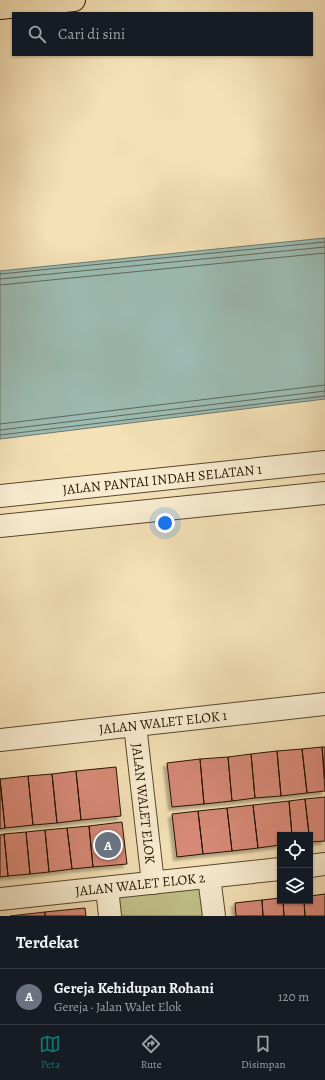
<!DOCTYPE html>
<html lang="id">
<head>
<meta charset="utf-8">
<style>
  body { margin:0; font-family:Alegreya,serif; background:#20242c; color:#f1f3f6 }
  .controls { position:absolute; right:12px; bottom:12px; display:grid; overflow:hidden; border-radius:0px; box-shadow:0 1px 3px #0004 }
  .controls button { width:36px; height:36px; display:grid; place-items:center; padding:0; border:0; border-bottom:1px solid #363941; background:#171b24; color:#f1f3f6; font:20px sans-serif }
  .you { position:absolute; left:165px; top:523px; width:14px; height:14px; margin:-10px; border:3px solid #fff; border-radius:50%; background:#1a73e8; box-shadow:0 0 0 6px #1a73e833 }
  .badge { display:grid; place-items:center; width:26px; height:26px; border-radius:50%; background:#0f766e; color:#fff; font-size:13px; font-weight:700 }
  .pin { position:absolute; translate:-50% -50%; border:2px solid #fff; box-shadow:0 1px 4px #0006 }
  .list { margin:0; padding:0; list-style:none }
  h2 { display:flex; justify-content:space-between; align-items:center; height:52px; margin:0; padding:0 16px; font-size:17px }
  h2 small { font-size:13px; font-weight:400; color:#9ea1a6 }
  .list li { display:grid; grid-template-columns:26px 1fr auto; gap:12px; align-items:center; box-sizing:border-box; height:56px; padding:0 16px; border-top:1px solid #363941 }
  .list b { display:block; font-size:15px; white-space:nowrap }
  .list p { margin:0; font-size:13px; white-space:nowrap; color:#9ea1a6 }
  .list em { font-size:13px; font-style:normal; color:#9ea1a6 }
  .icon { flex:none; width:22px; height:22px; fill:none; stroke:currentColor; stroke-width:2; stroke-linecap:round; stroke-linejoin:round }
  .map { position:relative; flex:none; width:325px; height:916px; overflow:hidden }
  .search { position:absolute; background:#171b24; box-shadow:0 1px 3px #0004; left:12px; right:12px; top:12px; height:44px; display:flex; align-items:center; gap:10px; box-sizing:border-box; padding:0 14px; border-radius:0px; color:#9ea1a6; font-size:15px }
  .sheet { height:108px; background:#171b24 }
  nav { display:flex; justify-content:space-around; align-items:center; box-sizing:border-box; height:56px; border-top:1px solid #363941; background:#171b24; font-size:11px; color:#9ea1a6 }
  nav a { display:grid; justify-items:center; gap:2px }
  nav .on { color:#0f766e }
  .map>svg:first-child { display:block }
  .green { fill:#c2c189; stroke:#726a44 }
  .water { fill:#9cbcb4; stroke:#6c786c }
  .lines { fill:none; stroke-linecap:round; stroke-linejoin:round }
  .shore { stroke:#60675a; stroke-width:1 }
  .building { fill:#d88a78; stroke:#231200; filter:url(#shadow) }
  .minor-casing { stroke:#57462e; stroke-width:24 }
  .highway-casing { stroke:#231200; stroke-width:24 }
  .minor { stroke:#f8ecd0; stroke-width:22 }
  .highway { stroke:#f4e1b6; stroke-width:22 }
  .labels { text-anchor:middle; stroke-width:3; stroke-linejoin:round; paint-order:stroke }
  .street-label { font-size:14px; fill:#231200; stroke:#f8ecd0 }
</style>
</head>
<body>
<div class="map">
<svg width="325" height="916" viewBox="0 0 325 916">
  <defs>
    <filter id="shadow"><feDropShadow dx="-3.5" dy="3.5" stdDeviation="1" flood-color="#0004"/></filter>
  </defs>
  <rect width="100%" height="100%" fill="#f4e1b6"/>
  <filter id="stains"><feTurbulence type="fractalNoise" baseFrequency=".005" numOctaves="4"/><feColorMatrix values="0 0 0 0 .2 0 0 0 0 .09 0 0 0 0 .02 0 0 0 .5 -.17"/></filter>
  <radialGradient id="worn" r=".72"><stop offset=".6" stop-color="#630" stop-opacity="0"/><stop offset="1" stop-color="#630" stop-opacity=".3"/></radialGradient>
  <path class="green" d="M201 887 205 916H118L116 897Z"/>
  <path class="water" d="M325 238V399L0 439V271Z"/>
  <g class="lines">
    <path class="shore" d="M0 274 325 242
      M0 279 325 247
      M0 285 325 253
      M0 424 325 385
      M0 430 325 391
      M0 435 325 396"/>
  </g>
  <path class="building" d="M322 747H325V779Z
    M322 747 325 791 307 793 302 749Z
    M302 749 307 793 281 796 277 751Z
    M277 751 281 796 255 798 251 754Z
    M251 754 255 798 232 801 228 757Z
    M228 757 232 801 204 804 200 759Z
    M200 759 204 804 172 807 167 763Z
    M116 767 121 816 81 820 76 771Z
    M76 771 81 820 57 823 52 774Z
    M52 774 57 823 33 825 28 776Z
    M28 776 33 825 5 828 0 779Z
    M0 779 5 828 0 829Z
    M325 797V841L310 842 305 799Z
    M305 799 309 835H292L289 801Z
    M289 801 292 835H280V845L258 848 253 805Z
    M253 805 258 848 232 851 227 808Z
    M227 808 232 851 203 854 198 811Z
    M198 811 203 854 177 857 172 814Z
    M122 822 127 864 93 867 89 826Z
    M89 826 93 867 72 869 67 828Z
    M67 828 72 869 49 872 45 830Z
    M45 830 49 872 30 874 26 832Z
    M26 832 30 874 8 876 4 834Z
    M4 834 8 876 0 877V835Z
    M325 894V916H305L304 901H310V896Z
    M280 898V901H283L284 916H263L262 900Z
    M262 900 263 916H236L235 903Z
    M283 901H304L305 916H284Z
    M85 908 86 916H45V912Z
    M45 912V916H10Z"/>
  <g class="lines">
    <defs>
      <g id="minor">
        <path id="s1" d="M0 496 325 462"/>
        <path d="M0 526 325 493"/>
        <path id="s2" d="M135 725 153 883"/>
        <path id="s3" d="M0 740 325 704"/>
        <path d="M310 866 325 864"/>
        <path d="M209 877 214 916"/>
        <path d="M107 888 110 916"/>
        <path id="s4" d="M0 899 280 869"/>
      </g>
      <path id="highway" d="M0 8 74 0"/>
    </defs>
    <use href="#minor" class="minor-casing"/>
    <use href="#highway" class="highway-casing"/>
    <use href="#minor" class="minor"/>
    <use href="#highway" class="highway"/>
  </g>
  <g class="labels">
    <g class="street-label">
      <text dy="5" stroke="none"><textPath href="#s1" startOffset="163">JALAN PANTAI INDAH SELATAN 1</textPath></text>
      <text dy="5" stroke="none"><textPath href="#s3" startOffset="164">JALAN WALET ELOK 1</textPath></text>
      <text dy="5" stroke="none"><textPath href="#s2" startOffset="79">JALAN WALET ELOK</textPath></text>
      <text dy="5" stroke="none"><textPath href="#s4" startOffset="141">JALAN WALET ELOK 2</textPath></text>
    </g>
  </g>
  <rect width="100%" height="100%" filter="url(#stains)"/>
  <rect width="100%" height="100%" fill="url(#worn)"/>
</svg>
<div class="controls">
<button><svg class="icon" aria-label="locate" viewBox="0 0 24 24"><circle cx="12" cy="12" r="6"/><path d="M12 2v4M12 18v4M2 12h4M18 12h4"/></svg></button>
<button><svg class="icon" aria-label="layers" viewBox="0 0 24 24"><path d="M12 4l9 5-9 5-9-5zM3 14l9 5 9-5"/></svg></button>
</div>
<div class="you"></div>
<div class="pin badge" style="left:108px;top:845px;background:#6b7280">A</div>
<div class="search"><svg class="icon" aria-label="search" viewBox="0 0 24 24"><circle cx="10" cy="10" r="6"/><path d="M15 15l6 6"/></svg>Cari di sini</div>
</div>
<section class="sheet">
<h2>Terdekat<small></small></h2>
<ul class="list">
<li><span class="badge" style="background:#6b7280">A</span><div><b>Gereja Kehidupan Rohani</b><p>Gereja · Jalan Walet Elok</p></div><em>120 m</em></li>
</ul>
</section>
<nav>
<a class="on"><svg class="icon" aria-label="map" viewBox="0 0 24 24"><path d="M3 6l6-2 6 2 6-2v14l-6 2-6-2-6 2zM9 4v14M15 6v14"/></svg>Peta</a>
<a><svg class="icon" aria-label="directions" viewBox="0 0 24 24"><path d="M12 3l9 9-9 9-9-9zM9 14v-3h6M13 9l2 2-2 2"/></svg>Rute</a>
<a><svg class="icon" aria-label="saved" viewBox="0 0 24 24"><path d="M7 4h10v16l-5-4-5 4z"/></svg>Disimpan</a>
</nav>
</body>
</html>
